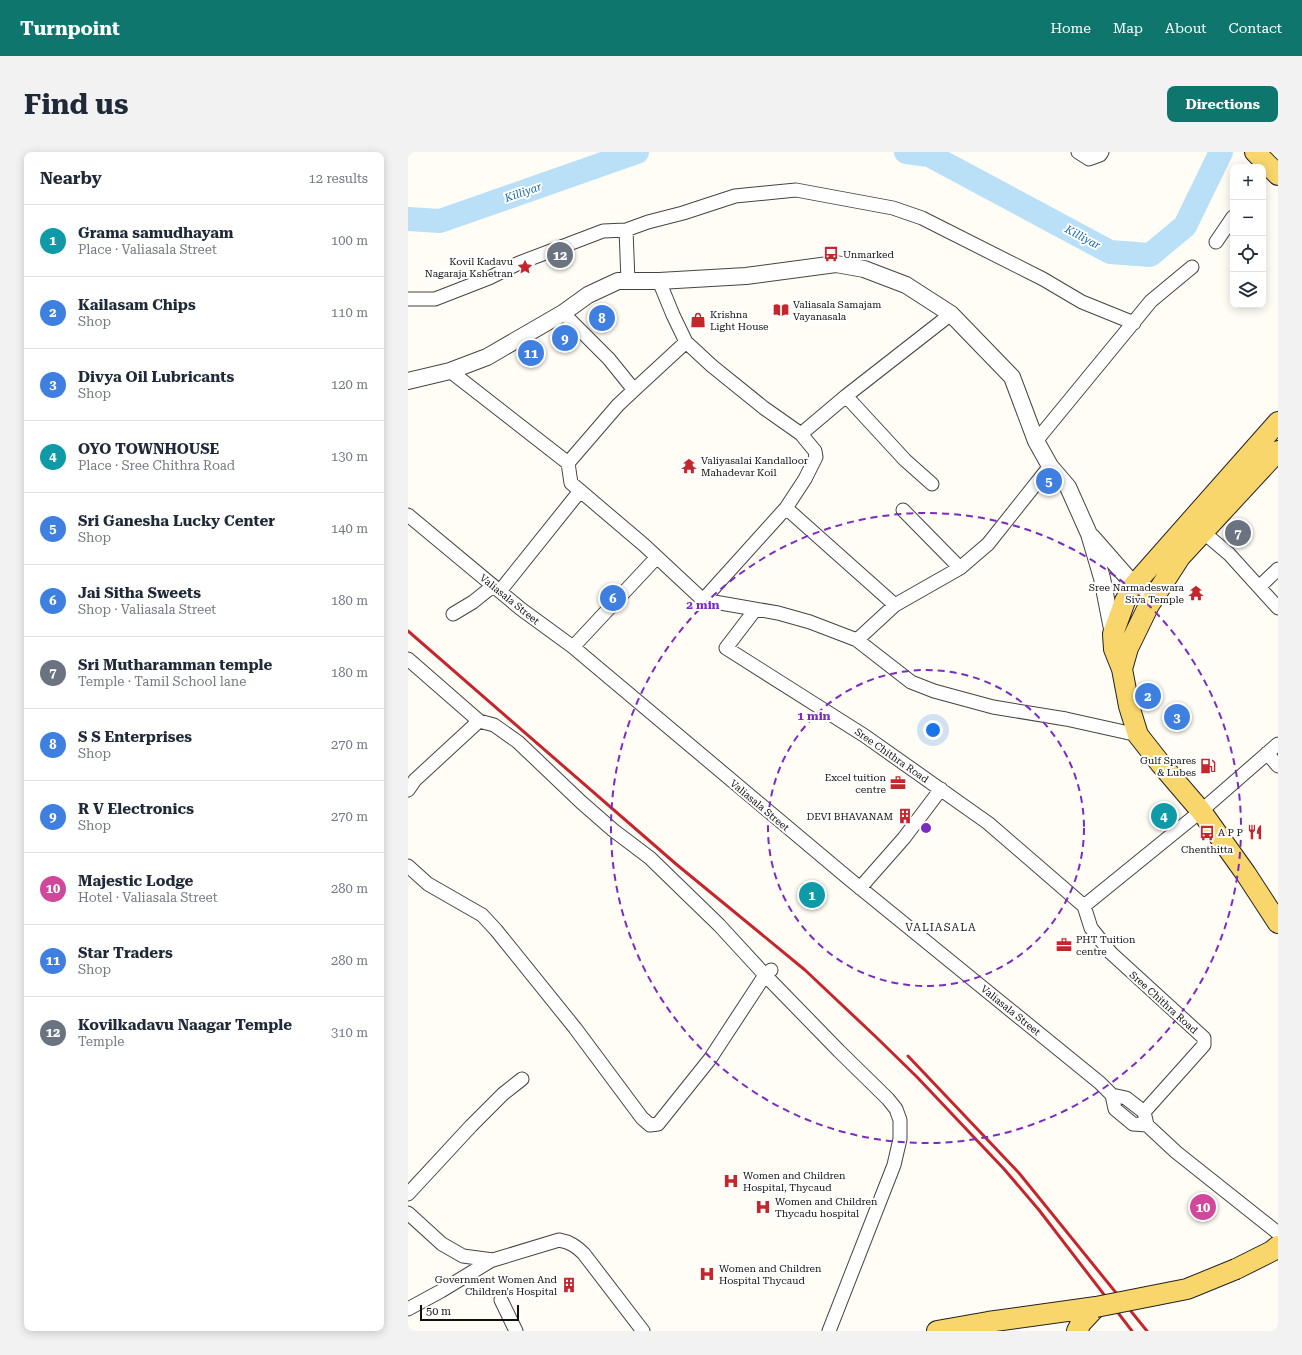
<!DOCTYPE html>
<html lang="en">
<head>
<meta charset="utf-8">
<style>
  body { margin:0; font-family:"Roboto Serif",serif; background:#f2f2f3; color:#1f2937 }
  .controls { position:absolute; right:12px; top:12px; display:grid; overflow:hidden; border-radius:8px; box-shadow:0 2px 10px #0003 }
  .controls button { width:36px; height:36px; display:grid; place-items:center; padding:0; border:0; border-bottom:1px solid #e0e1e3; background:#fff; color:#1f2937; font:20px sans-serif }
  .scale { position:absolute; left:12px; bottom:10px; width:99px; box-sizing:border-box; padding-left:4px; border:2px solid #111; border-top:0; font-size:11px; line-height:14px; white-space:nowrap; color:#111; -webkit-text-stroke:3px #fff; paint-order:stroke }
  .you { position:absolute; left:525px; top:578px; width:14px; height:14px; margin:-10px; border:3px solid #fff; border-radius:50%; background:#1a73e8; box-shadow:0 0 0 6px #1a73e833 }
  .badge { display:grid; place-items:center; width:26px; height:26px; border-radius:50%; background:#0f766e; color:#fff; font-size:13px; font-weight:700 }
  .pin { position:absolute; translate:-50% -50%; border:2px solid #fff; box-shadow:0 1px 4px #0006 }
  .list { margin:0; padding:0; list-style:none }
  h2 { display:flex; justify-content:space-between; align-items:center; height:52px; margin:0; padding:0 16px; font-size:17px }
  h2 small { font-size:13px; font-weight:400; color:#747a83 }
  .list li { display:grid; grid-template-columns:26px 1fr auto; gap:12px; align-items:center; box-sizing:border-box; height:72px; padding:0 16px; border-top:1px solid #e0e1e3 }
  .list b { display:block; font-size:15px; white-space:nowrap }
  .list p { margin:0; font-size:13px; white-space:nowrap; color:#747a83 }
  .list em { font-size:13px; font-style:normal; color:#747a83 }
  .icon { flex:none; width:22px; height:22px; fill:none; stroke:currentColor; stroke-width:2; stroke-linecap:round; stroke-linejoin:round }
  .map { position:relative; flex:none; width:870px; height:1179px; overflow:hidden; border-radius:8px }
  header { display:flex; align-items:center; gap:24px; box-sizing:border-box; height:56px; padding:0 20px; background:#0f766e; color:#fff }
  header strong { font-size:19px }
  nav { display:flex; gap:22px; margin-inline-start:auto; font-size:14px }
  .intro { display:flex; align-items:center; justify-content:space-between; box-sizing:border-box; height:96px; padding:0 24px }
  h1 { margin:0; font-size:28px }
  .button { padding:10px 18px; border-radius:8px; background:#0f766e; color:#fff; font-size:14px; font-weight:700 }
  main { display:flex; gap:24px; padding:0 24px }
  aside { flex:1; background:#fff; border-radius:8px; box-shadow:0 2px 10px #0003 }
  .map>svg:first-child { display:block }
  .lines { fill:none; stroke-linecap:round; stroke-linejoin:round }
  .river { stroke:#b9e0f7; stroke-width:24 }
  .minor-casing { stroke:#444; stroke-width:15 }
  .tertiary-casing { stroke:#444; stroke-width:18 }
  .primary-casing { stroke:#222; stroke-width:22 }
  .minor { stroke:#fff; stroke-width:13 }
  .tertiary { stroke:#fff; stroke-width:16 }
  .primary { stroke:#f9d66b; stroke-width:20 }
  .rail { stroke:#c4262e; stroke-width:3 }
  .primary-bridge-casing { stroke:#222; stroke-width:22; stroke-linecap:butt }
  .primary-bridge { stroke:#f9d66b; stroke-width:20 }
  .ring { fill:none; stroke:#7b2cbf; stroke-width:2; stroke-dasharray:7 5 }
  .labels { text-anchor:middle; stroke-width:4; stroke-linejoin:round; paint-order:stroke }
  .poi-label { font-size:10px; fill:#111; stroke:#fff; text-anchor:start }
  .street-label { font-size:10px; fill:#111; stroke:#fff }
  .water-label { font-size:11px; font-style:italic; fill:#1768a6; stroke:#fff }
  .neighbourhood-label { font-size:11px; letter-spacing:1px; fill:#111; stroke:#fff }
  .centre { fill:#7b2cbf; stroke:#fff; stroke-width:2 }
  .ring-label { font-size:12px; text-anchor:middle; font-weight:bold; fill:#7b2cbf; stroke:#fff; stroke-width:4; stroke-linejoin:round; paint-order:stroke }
</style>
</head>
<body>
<header>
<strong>Turnpoint</strong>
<nav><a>Home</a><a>Map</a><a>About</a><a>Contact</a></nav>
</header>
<div class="intro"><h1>Find us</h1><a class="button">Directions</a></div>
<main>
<aside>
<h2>Nearby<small>12 results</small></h2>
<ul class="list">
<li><span class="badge" style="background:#0f9aa8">1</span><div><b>Grama samudhayam</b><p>Place · Valiasala Street</p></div><em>100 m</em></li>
<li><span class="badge" style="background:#3f7fe0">2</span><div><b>Kailasam Chips</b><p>Shop</p></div><em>110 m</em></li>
<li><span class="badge" style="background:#3f7fe0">3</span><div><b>Divya Oil Lubricants</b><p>Shop</p></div><em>120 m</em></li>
<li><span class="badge" style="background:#0f9aa8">4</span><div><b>OYO TOWNHOUSE</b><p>Place · Sree Chithra Road</p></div><em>130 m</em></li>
<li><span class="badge" style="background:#3f7fe0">5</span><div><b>Sri Ganesha Lucky Center</b><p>Shop</p></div><em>140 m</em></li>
<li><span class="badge" style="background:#3f7fe0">6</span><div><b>Jai Sitha Sweets</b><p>Shop · Valiasala Street</p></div><em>180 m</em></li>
<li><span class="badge" style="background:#6b7280">7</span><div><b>Sri Mutharamman temple</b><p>Temple · Tamil School lane</p></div><em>180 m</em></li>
<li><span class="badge" style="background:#3f7fe0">8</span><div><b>S S Enterprises</b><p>Shop</p></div><em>270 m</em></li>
<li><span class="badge" style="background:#3f7fe0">9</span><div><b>R V Electronics</b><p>Shop</p></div><em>270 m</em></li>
<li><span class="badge" style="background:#d1479c">10</span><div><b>Majestic Lodge</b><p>Hotel · Valiasala Street</p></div><em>280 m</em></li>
<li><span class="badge" style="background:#3f7fe0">11</span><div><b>Star Traders</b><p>Shop</p></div><em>280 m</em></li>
<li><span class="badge" style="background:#6b7280">12</span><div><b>Kovilkadavu Naagar Temple</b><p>Temple</p></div><em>310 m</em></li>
</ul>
</aside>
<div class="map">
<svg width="870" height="1179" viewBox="0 0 870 1179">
  <rect width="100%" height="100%" fill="#fffdf5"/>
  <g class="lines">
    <path class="river" d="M498 0 521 3 702 100 742 103 777 74 813 0
      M0 67 32 69 229 0"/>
    <defs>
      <path id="minor" d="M670 0 681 7 692 3 694 0
        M808 90 825 65
        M220 129 218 78 240 70 275 61 327 44 388 38 485 56 514 66 635 127 674 150 726 171
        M251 129 265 163 278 190 304 214 356 256 393 282 407 299 408 305 397 327 378 356
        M0 147H27L81 126 111 111 195 79 218 78
        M155 161 201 207 226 238 210 253 160 311
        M42 219 160 311 163 331 236 393 295 448 370 461 402 470 449 488 487 453 552 416 580 392 642 314
        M226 238 278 190
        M438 244 497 308 524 332
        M393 282 438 244 543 162
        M628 289 743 149 784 115
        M495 358 552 416
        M0 363 113 457 165 495 440 726 692 931 704 943 707 957 725 972 739 973 736 960 718 946 704 943
        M795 380 821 402 870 456
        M851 435 870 417
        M92 439 172 339
        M295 448 378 356 487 453
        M347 458 318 496 457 584 580 671 676 754 683 776 703 801 796 886V893L736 960
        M45 462 65 450 85 434
        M449 488 503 530 526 539 585 555 658 567 730 583
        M165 495 249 405
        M0 507 71 569 86 573 110 590 173 650 205 678 242 706 311 773 357 823 431 899 480 947 488 957 492 968V987L486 1013 421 1179
        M859 601 870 614
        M0 638 7 628 71 569
        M0 714 20 732 74 763 88 778 167 876 234 966 242 973 250 972 302 907 357 823 363 818
        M452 736 496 686 533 637
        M676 754 793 659 870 592
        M739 973 768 1000 870 1081
        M0 1042 63 974 95 942 114 927
        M0 1061 34 1092 55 1104 85 1108 151 1088C162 1090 168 1094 176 1102L235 1179
        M93 1148 108 1179
        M0 1157 33 1139 84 1108"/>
      <path id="tertiary" d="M0 229 42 219 79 205 155 161 180 143 210 129H251L338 124 428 112 456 117 498 133 543 162 604 225 628 289 642 314 660 335 681 382 694 426 705 482
        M684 385 726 433 741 453"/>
      <path id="primary" d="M847 0 870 23
        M870 270 726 433 717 449 705 482 706 497 714 517 721 554 730 583 752 611 793 659 838 722 870 771
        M714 517 720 496 741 453 772 405 870 299
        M828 1117 864 1099 870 1094
        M529 1179 580 1170 688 1155
        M669 1179 673 1171 688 1155"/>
    </defs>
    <use href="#minor" class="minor-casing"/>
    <use href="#tertiary" class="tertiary-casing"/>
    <use href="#primary" class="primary-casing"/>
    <use href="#minor" class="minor"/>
    <use href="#tertiary" class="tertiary"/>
    <use href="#primary" class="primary"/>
    <path class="rail" d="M0 479 268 712 397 818 468 885 509 925 596 1017 631 1058 724 1179
      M500 904 611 1021 739 1179"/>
    <defs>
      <path id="primary-bridge" d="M688 1155 779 1137 828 1117"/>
    </defs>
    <use href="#primary-bridge" class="primary-bridge-casing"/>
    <use href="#primary-bridge" class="primary-bridge"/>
  </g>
  <g class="ring">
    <circle cx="518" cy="676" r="158"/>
    <circle cx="518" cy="676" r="315"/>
  </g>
  <defs>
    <symbol id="bus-bare" viewBox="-9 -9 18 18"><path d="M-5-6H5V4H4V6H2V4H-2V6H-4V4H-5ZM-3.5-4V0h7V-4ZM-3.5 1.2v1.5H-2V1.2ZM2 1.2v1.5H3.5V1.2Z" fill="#c4262e" stroke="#fff" stroke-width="2.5" paint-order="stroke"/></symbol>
    <symbol id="sight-bare" viewBox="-9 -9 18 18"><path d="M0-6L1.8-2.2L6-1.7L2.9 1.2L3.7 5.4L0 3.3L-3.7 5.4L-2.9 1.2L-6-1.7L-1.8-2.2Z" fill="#c4262e" stroke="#fff" stroke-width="2.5" paint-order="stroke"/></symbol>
    <symbol id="library-bare" viewBox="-9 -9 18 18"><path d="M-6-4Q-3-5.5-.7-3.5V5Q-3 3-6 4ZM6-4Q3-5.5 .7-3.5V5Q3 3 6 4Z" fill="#c4262e" stroke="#fff" stroke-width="2.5" paint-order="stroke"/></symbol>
    <symbol id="shop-bare" viewBox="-9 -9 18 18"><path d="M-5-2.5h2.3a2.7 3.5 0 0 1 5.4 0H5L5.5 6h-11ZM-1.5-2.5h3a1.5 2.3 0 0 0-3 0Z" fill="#c4262e" stroke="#fff" stroke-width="2.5" paint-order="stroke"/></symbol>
    <symbol id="temple-bare" viewBox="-9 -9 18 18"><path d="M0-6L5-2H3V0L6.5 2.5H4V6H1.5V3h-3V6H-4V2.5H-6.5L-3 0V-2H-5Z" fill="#c4262e" stroke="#fff" stroke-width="2.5" paint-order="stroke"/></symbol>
    <symbol id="fuel-bare" viewBox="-9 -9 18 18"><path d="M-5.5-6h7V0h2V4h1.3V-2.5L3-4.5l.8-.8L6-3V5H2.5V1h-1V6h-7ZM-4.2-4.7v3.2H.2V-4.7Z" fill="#c4262e" stroke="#fff" stroke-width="2.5" paint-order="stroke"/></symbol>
    <symbol id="office-bare" viewBox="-9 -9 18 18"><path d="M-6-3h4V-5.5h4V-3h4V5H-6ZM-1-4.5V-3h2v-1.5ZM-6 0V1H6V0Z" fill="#c4262e" stroke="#fff" stroke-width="2.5" paint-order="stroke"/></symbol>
    <symbol id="building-bare" viewBox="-9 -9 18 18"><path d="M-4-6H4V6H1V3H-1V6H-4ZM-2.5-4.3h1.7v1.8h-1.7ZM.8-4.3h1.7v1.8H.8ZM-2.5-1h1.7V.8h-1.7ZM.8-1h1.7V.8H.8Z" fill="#c4262e" stroke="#fff" stroke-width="2.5" paint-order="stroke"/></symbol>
    <symbol id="restaurant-bare" viewBox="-9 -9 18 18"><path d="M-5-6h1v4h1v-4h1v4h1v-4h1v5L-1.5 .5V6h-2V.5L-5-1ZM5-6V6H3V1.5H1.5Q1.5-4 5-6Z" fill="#c4262e" stroke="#fff" stroke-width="2.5" paint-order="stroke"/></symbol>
    <symbol id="hospital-bare" viewBox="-9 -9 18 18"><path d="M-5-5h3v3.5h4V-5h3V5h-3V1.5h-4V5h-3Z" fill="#c4262e" stroke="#fff" stroke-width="2.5" paint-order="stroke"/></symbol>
  </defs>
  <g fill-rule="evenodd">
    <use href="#bus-bare" x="412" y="91" width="22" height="22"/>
    <use href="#sight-bare" x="106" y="104" width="22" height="22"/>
    <use href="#library-bare" x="362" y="147" width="22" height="22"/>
    <use href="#shop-bare" x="279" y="157" width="22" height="22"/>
    <use href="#temple-bare" x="270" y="303" width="22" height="22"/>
    <use href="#temple-bare" x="777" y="430" width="22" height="22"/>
    <use href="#fuel-bare" x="789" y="603" width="22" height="22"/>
    <use href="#office-bare" x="479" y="620" width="22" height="22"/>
    <use href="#building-bare" x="486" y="653" width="22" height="22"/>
    <use href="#restaurant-bare" x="836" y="669" width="22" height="22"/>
    <use href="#bus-bare" x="788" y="670" width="22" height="22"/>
    <use href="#office-bare" x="645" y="782" width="22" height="22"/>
    <use href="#hospital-bare" x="312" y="1018" width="22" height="22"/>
    <use href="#hospital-bare" x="344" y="1044" width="22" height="22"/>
    <use href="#hospital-bare" x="288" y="1111" width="22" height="22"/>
    <use href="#building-bare" x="150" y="1122" width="22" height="22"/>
  </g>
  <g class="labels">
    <g class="poi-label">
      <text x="435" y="106">Unmarked</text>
      <text x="105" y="113" text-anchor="end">Kovil Kadavu<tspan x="105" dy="12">Nagaraja Kshetran</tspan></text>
      <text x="385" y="156">Valiasala Samajam<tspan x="385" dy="12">Vayanasala</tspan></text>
      <text x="302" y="166">Krishna<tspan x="302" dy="12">Light House</tspan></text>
      <text x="293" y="312">Valiyasalai Kandalloor<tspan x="293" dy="12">Mahadevar Koil</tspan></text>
      <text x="776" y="439" text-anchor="end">Sree Narmadeswara<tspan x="776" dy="12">Siva Temple</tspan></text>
      <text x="788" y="612" text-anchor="end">Gulf Spares<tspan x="788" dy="12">&amp; Lubes</tspan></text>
      <text x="478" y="629" text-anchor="end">Excel tuition<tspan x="478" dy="12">centre</tspan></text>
      <text x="485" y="668" text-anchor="end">DEVI BHAVANAM</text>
      <text x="835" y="684" text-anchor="end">A P P</text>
      <text x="799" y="701" text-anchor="middle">Chenthitta</text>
      <text x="668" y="791">PHT Tuition<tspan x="668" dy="12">centre</tspan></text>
      <text x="335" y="1027">Women and Children<tspan x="335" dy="12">Hospital, Thycaud</tspan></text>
      <text x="367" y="1053">Women and Children<tspan x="367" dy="12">Thycadu hospital</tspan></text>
      <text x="311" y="1120">Women and Children<tspan x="311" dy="12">Hospital Thycaud</tspan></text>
      <text x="149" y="1131" text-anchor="end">Government Women And<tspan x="149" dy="12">Children's Hospital</tspan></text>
    </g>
    <g class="street-label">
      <text transform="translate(102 447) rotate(39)" y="4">Valiasala Street</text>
      <text transform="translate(484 603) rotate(35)" y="4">Sree Chithra Road</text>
      <text transform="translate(352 653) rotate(40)" y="4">Valiasala Street</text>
      <text transform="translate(756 850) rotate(42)" y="4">Sree Chithra Road</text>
      <text transform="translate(603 858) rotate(39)" y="4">Valiasala Street</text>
    </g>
    <g class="water-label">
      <text transform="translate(115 40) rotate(-19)" y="4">Killiyar</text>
      <text transform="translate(675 85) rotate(28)" y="4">Killiyar</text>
    </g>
    <g class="neighbourhood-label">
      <text x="533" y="779">VALIASALA</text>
    </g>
  </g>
  <circle cx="518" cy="676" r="6" class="centre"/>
  <g class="ring-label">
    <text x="295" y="457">2 min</text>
    <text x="406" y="568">1 min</text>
  </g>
</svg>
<div class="controls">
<button>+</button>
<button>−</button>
<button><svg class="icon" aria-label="locate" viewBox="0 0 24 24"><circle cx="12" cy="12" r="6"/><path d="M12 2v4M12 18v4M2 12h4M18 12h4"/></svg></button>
<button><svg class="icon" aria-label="layers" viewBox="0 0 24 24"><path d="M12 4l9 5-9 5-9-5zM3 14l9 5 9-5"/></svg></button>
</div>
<div class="scale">50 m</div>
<div class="you"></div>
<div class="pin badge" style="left:404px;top:743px;background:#0f9aa8">1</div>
<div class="pin badge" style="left:740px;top:544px;background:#3f7fe0">2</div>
<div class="pin badge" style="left:769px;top:565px;background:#3f7fe0">3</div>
<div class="pin badge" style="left:756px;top:664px;background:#0f9aa8">4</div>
<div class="pin badge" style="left:641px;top:329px;background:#3f7fe0">5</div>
<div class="pin badge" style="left:205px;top:446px;background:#3f7fe0">6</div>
<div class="pin badge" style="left:830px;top:381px;background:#6b7280">7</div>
<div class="pin badge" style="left:194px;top:166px;background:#3f7fe0">8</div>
<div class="pin badge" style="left:157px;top:186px;background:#3f7fe0">9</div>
<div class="pin badge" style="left:795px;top:1055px;background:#d1479c">10</div>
<div class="pin badge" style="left:123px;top:201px;background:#3f7fe0">11</div>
<div class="pin badge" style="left:152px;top:103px;background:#6b7280">12</div>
</div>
</main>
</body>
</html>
